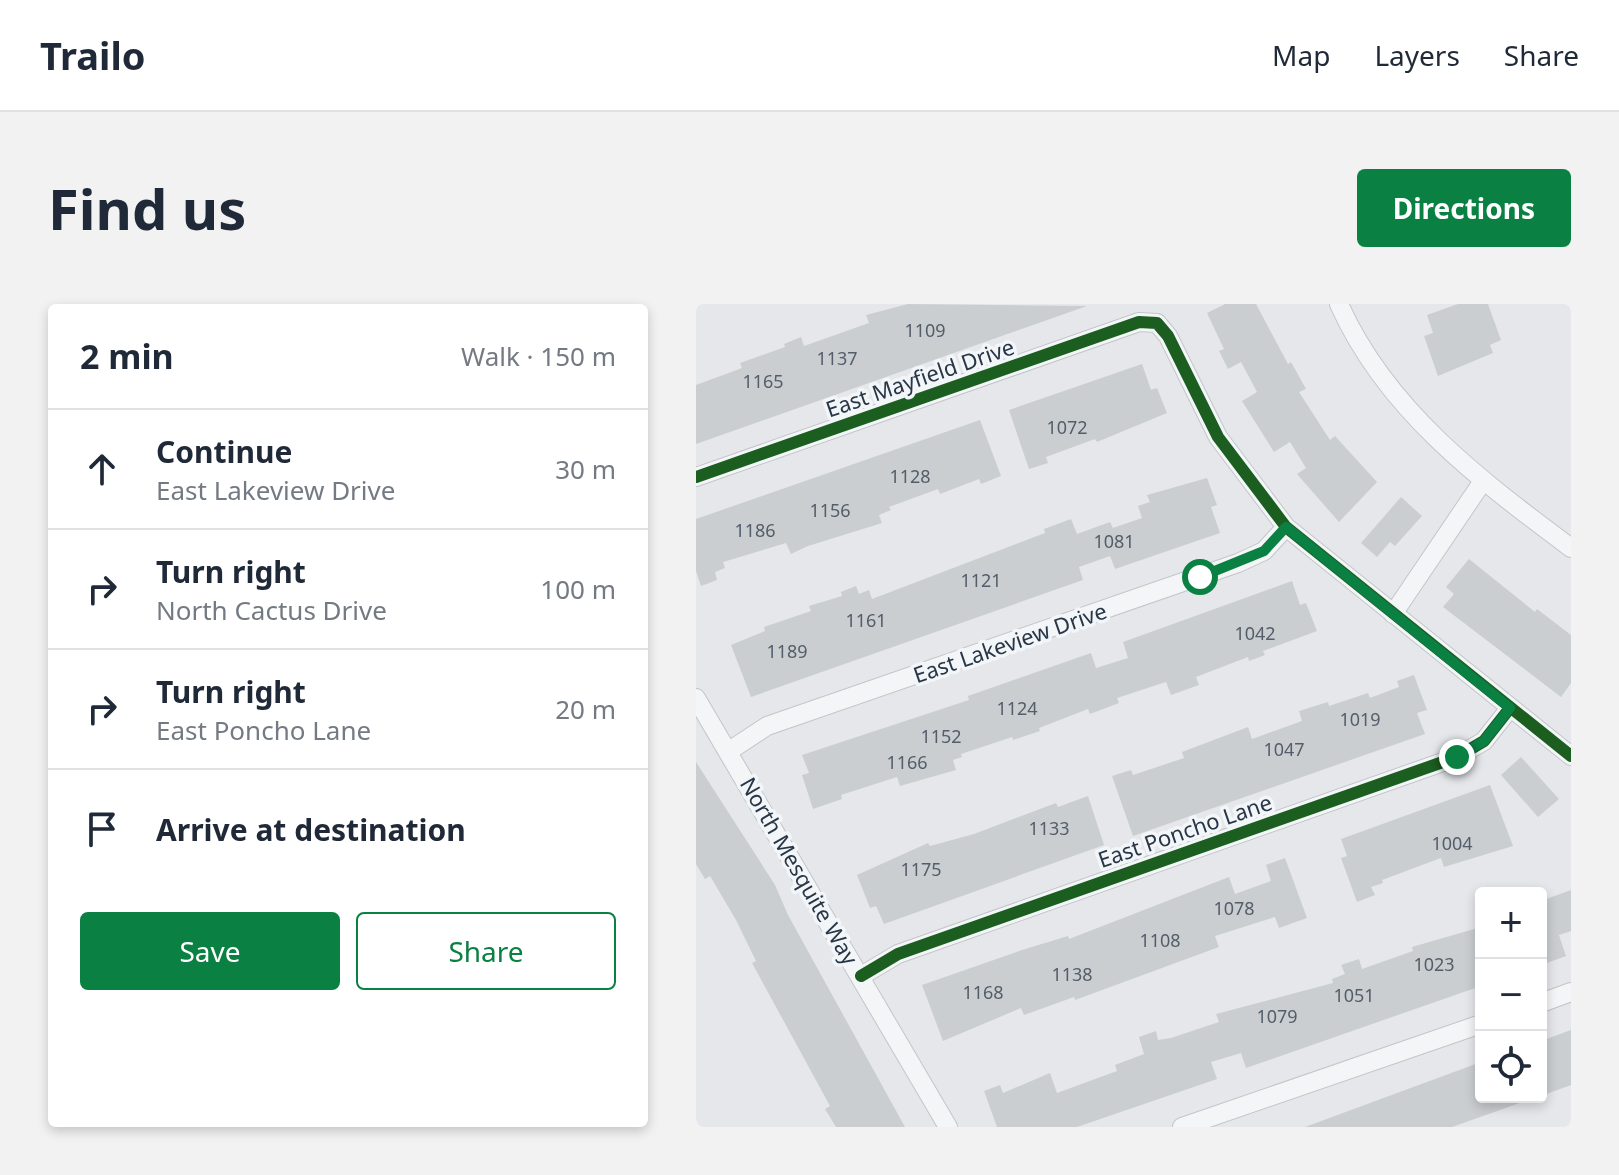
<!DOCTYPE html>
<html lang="en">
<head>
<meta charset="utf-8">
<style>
  body { margin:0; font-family:"Noto Sans",sans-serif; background:#f2f2f3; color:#1f2937 }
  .controls { position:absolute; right:24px; bottom:24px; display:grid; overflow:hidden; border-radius:8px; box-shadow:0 4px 12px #0003 }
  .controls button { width:72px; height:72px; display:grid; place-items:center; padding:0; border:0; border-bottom:2px solid #e0e1e3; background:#fff; color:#1f2937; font:40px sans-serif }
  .stop { position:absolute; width:24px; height:24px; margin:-18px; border:6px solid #0b8043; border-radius:50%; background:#fff }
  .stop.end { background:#0b8043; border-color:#fff; box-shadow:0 2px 8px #0008 }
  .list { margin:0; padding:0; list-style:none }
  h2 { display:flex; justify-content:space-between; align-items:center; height:104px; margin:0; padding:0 32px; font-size:34px }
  h2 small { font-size:26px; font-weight:400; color:#747a83 }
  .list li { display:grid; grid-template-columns:52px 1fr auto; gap:24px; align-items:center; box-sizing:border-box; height:120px; padding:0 32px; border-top:2px solid #e0e1e3 }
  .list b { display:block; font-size:30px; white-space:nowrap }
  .list p { margin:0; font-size:26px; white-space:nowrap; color:#747a83 }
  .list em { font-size:26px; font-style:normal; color:#747a83 }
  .actions { display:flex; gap:16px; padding:24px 32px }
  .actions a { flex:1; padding:18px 0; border:2px solid #0b8043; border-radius:8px; text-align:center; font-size:28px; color:#0b8043 }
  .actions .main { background:#0b8043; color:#fff }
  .icon { flex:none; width:44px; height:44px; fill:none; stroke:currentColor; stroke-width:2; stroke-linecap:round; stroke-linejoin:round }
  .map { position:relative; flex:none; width:875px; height:823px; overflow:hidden; border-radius:8px }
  header { display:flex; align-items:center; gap:48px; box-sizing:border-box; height:112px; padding:0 40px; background:#fff; border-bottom:2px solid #e0e1e3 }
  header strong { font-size:38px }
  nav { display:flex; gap:44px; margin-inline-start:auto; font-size:28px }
  .intro { display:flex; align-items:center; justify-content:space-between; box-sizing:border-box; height:192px; padding:0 48px }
  h1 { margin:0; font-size:56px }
  .button { padding:20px 36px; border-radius:8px; background:#0b8043; color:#fff; font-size:28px; font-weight:700 }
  main { display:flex; gap:48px; padding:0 48px }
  aside { flex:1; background:#fff; border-radius:8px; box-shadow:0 4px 12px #0003 }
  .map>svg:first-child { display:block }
  .building { fill:#cbced1 }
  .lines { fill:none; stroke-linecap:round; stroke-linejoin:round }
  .minor-casing { stroke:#c3c5c8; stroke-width:20 }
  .minor { stroke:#f4f5f7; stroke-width:18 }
  .cycleway-casing { stroke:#f3f6f9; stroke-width:17 }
  .cycleway { stroke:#1b5e20; stroke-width:12 }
  .route { stroke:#0b8043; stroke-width:10 }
  .labels { text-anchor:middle; stroke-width:7; stroke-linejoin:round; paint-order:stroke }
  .number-label { font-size:18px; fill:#535e6a }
  .street-label { font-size:22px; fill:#293646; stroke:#f3f6f9 }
</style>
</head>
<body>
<header>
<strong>Trailo</strong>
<nav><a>Map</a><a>Layers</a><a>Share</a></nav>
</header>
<div class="intro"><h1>Find us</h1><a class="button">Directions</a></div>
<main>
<aside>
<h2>2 min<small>Walk · 150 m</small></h2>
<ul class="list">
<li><svg class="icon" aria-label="ahead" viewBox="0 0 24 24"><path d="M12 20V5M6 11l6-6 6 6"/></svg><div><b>Continue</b><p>East Lakeview Drive</p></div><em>30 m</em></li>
<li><svg class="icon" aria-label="right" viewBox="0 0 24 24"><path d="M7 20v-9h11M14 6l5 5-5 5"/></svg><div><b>Turn right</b><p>North Cactus Drive</p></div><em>100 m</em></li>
<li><svg class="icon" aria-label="right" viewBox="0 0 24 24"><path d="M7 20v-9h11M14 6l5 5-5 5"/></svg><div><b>Turn right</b><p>East Poncho Lane</p></div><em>20 m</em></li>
<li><svg class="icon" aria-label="arrive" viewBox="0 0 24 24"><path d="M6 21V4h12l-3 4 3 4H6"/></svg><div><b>Arrive at destination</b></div></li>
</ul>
<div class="actions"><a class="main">Save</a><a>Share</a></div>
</aside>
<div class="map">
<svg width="875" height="823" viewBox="0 0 875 823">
  <rect width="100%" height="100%" fill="#e5e7ea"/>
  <path class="building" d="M212 0 391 2 0 140V81L46 64 44 59 89 43 88 40 105 33 108 42 173 19 170 11Z
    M529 0H560L592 60 595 58 610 85 603 88 634 136 639 132 681 178 643 218 601 170 610 164 594 138 578 148 546 97 561 88 545 58 532 65 523 47 528 45 511 9Z
    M762 0H792L805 36 794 41 797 49 742 72 728 32 737 29 731 11Z
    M446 60 455 86 461 84 471 109 401 138 399 135 350 153 352 159 333 165 313 106Z
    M284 116 305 172 285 180 283 175 244 190 242 185 193 203 195 206 183 211 186 219 112 242 95 250 90 239 27 258 29 264 19 268 21 276 5 282 0 267V215Z
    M511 174 521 201 515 203 524 229 419 265 414 252 383 263 387 276 55 393 35 341 69 327 68 323 115 307 113 302 146 292 145 288 160 282 163 290 173 286 176 295 349 229 348 225 375 215 381 230 414 218 417 224 446 214 442 202 454 198 451 191Z
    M705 193 726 212 699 242 694 238 681 253 665 239Z
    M773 255 839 308 841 305 875 331V379L865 393 747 303 758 290 750 283Z
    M596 277 604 301 610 299 621 327 567 347 569 351 553 357 552 353 500 373 503 381 475 391 470 378 421 394 423 399 394 410 392 405 343 424 344 427 317 436 316 433 265 450 266 453 257 456 260 466 204 482 201 473 145 491 146 495 117 505 106 471 113 469 106 451 273 396 272 392 395 349 400 364 432 354 427 338Z
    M718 371 731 406 721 409 729 430 437 532 416 472 435 466 437 471 488 454 486 448 552 423 556 435 606 417 603 407 632 398 633 402 672 389 674 394 703 383 701 377Z
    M825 453 863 495 842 513 805 471Z
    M0 458 79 581 92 611 209 823H140L129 805 134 802 56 659 60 657 40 616 14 572 9 575 0 560Z
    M794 481 817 542 748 563 745 554 686 576 687 579 675 583 679 591 661 598 645 554 651 552 645 535Z
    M392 492 408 541 188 620 180 602 174 604 161 571 232 539 234 542 278 530 360 499 362 503Z
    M589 554 611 614 583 624 579 613 519 632 523 643 379 696 378 693 328 711 325 704 247 737 226 681 326 646 372 632 373 635 533 573 539 590 575 577 570 561Z
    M875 586V627L863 631 870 652 851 659 845 642V597Z
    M785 623V682L550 764 545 749 515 758 521 775 381 823H301L288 787 304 781 307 789 354 769 361 789 421 767 419 761 448 750 443 733 460 727 462 736 475 734 523 718 520 710 637 679 636 675 649 670 645 661 663 655 666 665 717 647 716 643Z
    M875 726V781L845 792V737Z
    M785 758V793L835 795 756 823H609Z"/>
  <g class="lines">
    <defs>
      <path id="minor" d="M643 0C690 106 784 176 875 244
        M0 173 443 18 461 19 472 32 522 133 590 223 875 452
        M697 310 787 177
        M0 394 252 823
        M33 447 71 422 542 259 568 247 590 223
        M165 672 202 650 761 453 788 437 814 404
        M845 699 875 688
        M486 823 785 720"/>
    </defs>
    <use href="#minor" class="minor-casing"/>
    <use href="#minor" class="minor"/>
    <defs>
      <path id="cycleway" d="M0 173 443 18 461 19 472 32 522 133 590 223 875 452
        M165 672 202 650 761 453 788 437 814 404"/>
    </defs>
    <use href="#cycleway" class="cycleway-casing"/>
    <use href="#cycleway" class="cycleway"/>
  </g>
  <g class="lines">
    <path class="route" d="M504 273 568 247 590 223 814 404 788 437 761 453"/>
  </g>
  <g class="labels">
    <g class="number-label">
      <text x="229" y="33">1109</text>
      <text x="141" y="61">1137</text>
      <text x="67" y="84">1165</text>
      <text x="371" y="130">1072</text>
      <text x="214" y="179">1128</text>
      <text x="134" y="213">1156</text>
      <text x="59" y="233">1186</text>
      <text x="418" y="244">1081</text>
      <text x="285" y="283">1121</text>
      <text x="170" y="323">1161</text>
      <text x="559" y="336">1042</text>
      <text x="91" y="354">1189</text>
      <text x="321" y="411">1124</text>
      <text x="664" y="422">1019</text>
      <text x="245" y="439">1152</text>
      <text x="588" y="452">1047</text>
      <text x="211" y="465">1166</text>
      <text x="353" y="531">1133</text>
      <text x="756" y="546">1004</text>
      <text x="225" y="572">1175</text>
      <text x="538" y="611">1078</text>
      <text x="464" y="643">1108</text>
      <text x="738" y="667">1023</text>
      <text x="376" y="677">1138</text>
      <text x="287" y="695">1168</text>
      <text x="658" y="698">1051</text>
      <text x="581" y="719">1079</text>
    </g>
    <g class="street-label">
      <text transform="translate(224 74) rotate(-19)" y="8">East Mayfield Drive</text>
      <text transform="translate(314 339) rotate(-19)" y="8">East Lakeview Drive</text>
      <text transform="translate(489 527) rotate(-19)" y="8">East Poncho Lane</text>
      <text transform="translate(103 567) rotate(60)" y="8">North Mesquite Way</text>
    </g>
  </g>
</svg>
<div class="controls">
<button>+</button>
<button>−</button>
<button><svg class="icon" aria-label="locate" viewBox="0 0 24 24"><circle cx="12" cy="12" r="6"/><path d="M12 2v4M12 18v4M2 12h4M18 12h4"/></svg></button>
</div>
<div class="stop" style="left:504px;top:273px"></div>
<div class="stop end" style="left:761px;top:453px"></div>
</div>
</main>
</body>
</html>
